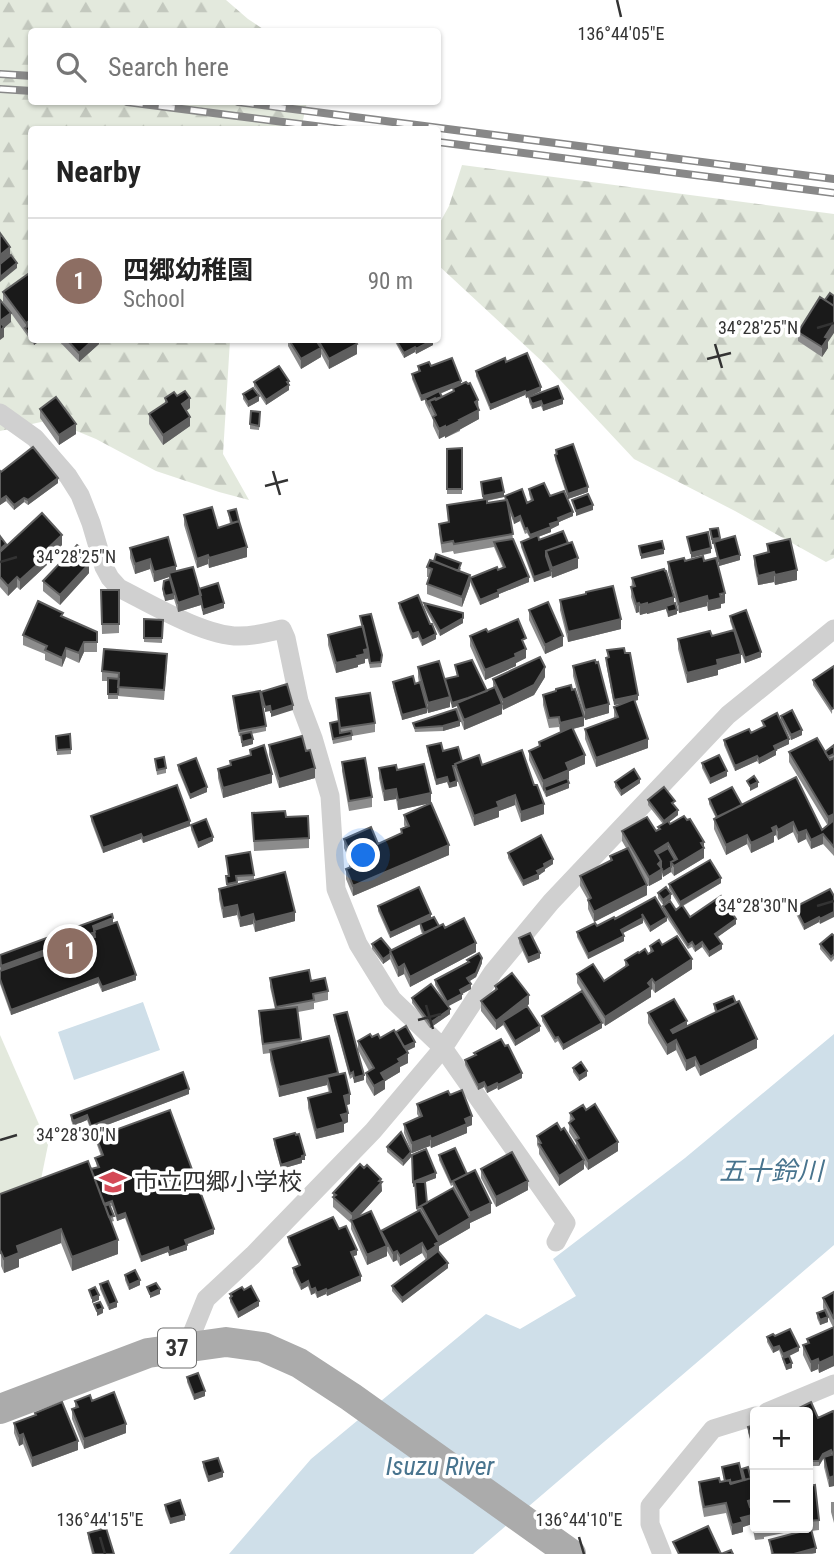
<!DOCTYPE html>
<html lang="en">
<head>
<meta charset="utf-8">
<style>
  body { margin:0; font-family:"Roboto Condensed","Noto Sans JP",sans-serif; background:#f2f2f2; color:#222 }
  .controls { position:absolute; right:21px; bottom:21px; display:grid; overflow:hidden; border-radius:7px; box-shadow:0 2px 5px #0004 }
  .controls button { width:63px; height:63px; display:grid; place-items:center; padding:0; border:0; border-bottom:2px solid #e0e0e0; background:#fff; color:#222; font:35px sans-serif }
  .you { position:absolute; left:364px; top:856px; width:24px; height:24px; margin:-18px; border:5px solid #fff; border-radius:50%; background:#1a73e8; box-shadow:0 0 0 10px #1a73e833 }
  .badge { display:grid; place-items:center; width:46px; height:46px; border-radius:50%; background:#d44a56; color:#fff; font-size:23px; font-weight:700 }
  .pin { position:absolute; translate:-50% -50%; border:4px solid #fff; box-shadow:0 2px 7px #0006 }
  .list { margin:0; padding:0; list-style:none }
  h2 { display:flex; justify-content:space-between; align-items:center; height:91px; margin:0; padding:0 28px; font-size:30px }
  h2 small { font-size:23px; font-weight:400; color:#767676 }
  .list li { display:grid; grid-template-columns:46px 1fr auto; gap:21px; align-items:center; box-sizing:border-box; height:126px; padding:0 28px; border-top:2px solid #e0e0e0 }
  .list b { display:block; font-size:26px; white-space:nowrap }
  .list p { margin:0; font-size:23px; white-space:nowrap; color:#767676 }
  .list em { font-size:23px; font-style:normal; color:#767676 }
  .icon { flex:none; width:38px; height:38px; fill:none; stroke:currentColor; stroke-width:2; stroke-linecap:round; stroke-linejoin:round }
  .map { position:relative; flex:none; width:834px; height:1554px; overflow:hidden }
  .search { position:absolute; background:#fff; box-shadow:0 2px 5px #0004; left:28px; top:28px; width:413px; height:77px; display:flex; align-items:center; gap:18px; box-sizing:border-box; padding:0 24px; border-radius:7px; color:#767676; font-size:26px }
  .panel { position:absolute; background:#fff; box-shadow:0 2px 5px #0004; left:28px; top:126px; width:413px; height:217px; border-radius:7px }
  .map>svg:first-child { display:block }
  .green { fill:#e3e9dd }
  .forest { fill:url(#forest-firs) }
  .water { fill:#cfdfe9 }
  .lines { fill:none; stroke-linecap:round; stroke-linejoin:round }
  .street { stroke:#d0d0d0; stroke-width:19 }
  .primary { stroke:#ababab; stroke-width:30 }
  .rail-casing { stroke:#888; stroke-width:8 }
  .rail { stroke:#fff; stroke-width:5; stroke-dasharray:16; stroke-linecap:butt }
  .wall { fill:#8c8c8c; fill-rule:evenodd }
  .shaded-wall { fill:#5f5f5f }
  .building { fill:#1a1a1a; stroke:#5f5f5f; stroke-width:2 }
  .ticks { fill:none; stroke:#333; stroke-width:2.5 }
  .labels { text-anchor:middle; stroke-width:7; stroke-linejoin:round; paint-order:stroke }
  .shield { fill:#fff; stroke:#707070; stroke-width:2 }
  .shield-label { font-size:23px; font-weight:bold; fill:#333 }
  .poi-label { font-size:24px; fill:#333; stroke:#fff; text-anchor:start }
  .water-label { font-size:26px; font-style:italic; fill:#48748e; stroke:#fff }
  .ticks-label { font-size:18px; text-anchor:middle; fill:#333; stroke:#fff; stroke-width:7; stroke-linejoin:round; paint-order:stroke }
</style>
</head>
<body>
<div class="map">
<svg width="834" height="1554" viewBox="0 0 834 1554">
  <defs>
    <pattern id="forest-firs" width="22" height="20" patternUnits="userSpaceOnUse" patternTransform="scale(1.75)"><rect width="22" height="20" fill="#e3e9dd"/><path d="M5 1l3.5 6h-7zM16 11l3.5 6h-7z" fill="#c3c8be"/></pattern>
  </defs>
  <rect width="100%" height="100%" fill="#fff"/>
  <path class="green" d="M0 1035 48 1145 40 1184 0 1200Z"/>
  <path class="forest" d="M0 0H226L248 19 266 31 32 32V102H307L301 129 32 130V340H230L223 454 249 500 219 492 156 471 96 439 50 420 0 431Z
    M462 165 834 214V558L826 562 735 511 634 459 546 365 438 265V226L449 206Z"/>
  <path class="water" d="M143 1002 160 1050 74 1080 58 1032Z
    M834 1034V1245L473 1554H229L311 1459 486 1314 520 1329 576 1296 553 1259 685 1158Z"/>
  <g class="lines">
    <path class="street" d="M0 413 35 438 68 476 80 495 91 523 104 567 110 578 119 588C151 604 204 636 239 636 254 636 267 633 282 629L286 638 299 701 313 738 330 796 336 889 358 944 392 999 443 1048 566 1223 556 1242
      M187 1346 206 1299 253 1255 373 1131 443 1048 493 972 551 902 728 715 834 629
      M767 1412 834 1384
      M662 1554 650 1524V1506L713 1429 755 1416"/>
    <path class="primary" d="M0 1409 148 1353 226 1342 263 1347 299 1363 351 1397 571 1554"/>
    <defs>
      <path id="rail" d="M0 74 32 76
        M0 89 32 91
        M127 102 347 130
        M238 102 834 179
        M438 142 834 193"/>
    </defs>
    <use href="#rail" class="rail-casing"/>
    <use href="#rail" class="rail"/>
  </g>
  <path class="wall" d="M31 272 32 340H41L34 345 3 302V292Z
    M798 332 828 342V348L822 357 798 341Z
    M58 340H99V344L79 362Z
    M288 340H354L357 354 329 369 321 354V357L301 369 288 346Z
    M394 340H433V345L416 354 415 352 404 358Z
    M506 362 541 391 526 398 525 395 490 410 476 376V371Z
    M418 366H431L461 384 478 400 479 419 460 429V431L445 438V436L439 439 433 426V420L425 403V400L421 401 412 379V374L418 372ZM453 388V391L442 397 440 394Z
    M289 381V390L266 405 254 387V382Z
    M243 394 259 401 248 407 243 399Z
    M177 396 190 408 186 411 190 426 163 445 149 424V414L165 404V398Z
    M529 397 563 404 543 411 541 406 532 409 529 402Z
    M40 409 76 434 59 445 40 418Z
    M260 412 259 430 250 429V424Z
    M462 448V494H447V449Z
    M556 450 588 492 568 499 555 460Z
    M0 471 1 472 58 483 28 505 24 502 14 510 6 501 0 505Z
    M481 482 504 497 487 501V503L505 500V496L527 503 531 501 529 494V489L550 496 573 516 559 522V525L551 529V532L538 537 539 540 578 568 552 578 551 575 534 582 521 547V542L530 538 527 533 525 534 520 521 514 524 510 513 513 539 529 582 499 594V597L480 605 470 582V578L503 568 494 547 454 554 453 551 442 553 439 533V524L448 522 447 505 483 499Z
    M228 511 247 557 209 568 208 564 197 568 184 525V515L218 528 230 524Z
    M710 529 720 540 740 560 719 566 714 544H712Z
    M0 536 6 547 62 545 50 556V562L20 590 17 587 8 596 0 587Z
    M767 544 797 580 775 585 774 582 758 585 754 565V556L767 553Z
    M130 548 176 571 224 608 203 615 201 605 178 612 174 599 165 601 163 594 164 581 169 579V577L154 582 150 569 135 574 130 558Z
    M88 554 89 573 60 605 43 591V581Z
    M685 561H704L725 603 721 604V608L708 611 707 606 679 613 668 572V562Z
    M427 567 461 568 460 571 470 585 462 607 427 594V584L429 577H427Z
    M632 578 674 604 677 614 668 617 666 609 647 614V613L640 615 639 612 636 613 631 597Z
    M101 590H119V633L102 634Z
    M560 600 621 629 568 642 560 610Z
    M399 603 436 639 422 646 418 637 412 639 399 608Z
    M424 603 463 613V623L440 636 424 607Z
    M529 610 563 646 545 654 529 620Z
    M360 616 382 655 381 667 370 668 368 659H365V663L358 665V667L336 673 328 645V635L362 626Z
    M730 616 761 657 745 663 738 645 741 663 718 670V675L687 683 678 649V639L712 636 733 630 730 621Z
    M63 617 97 632V652H84L79 663 66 657 62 667 45 660V654L23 645V635Z
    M144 619 163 620 162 643 144 642Z
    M488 632 526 648V658L516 663V666L485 680 470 646V636Z
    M607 650 638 700 634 701 648 748 596 767 585 739V729L614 718V707L621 704 614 705 606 663V658H608Z
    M167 663 164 700 118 696V699H108V681H102V671Z
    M596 663 609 713 585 720 573 676V666Z
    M455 665 487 691 493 688V679L545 677 534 695 503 710 502 708V714L464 730 458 714 460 726 443 731 415 732 413 723 457 712V706L452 708 450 700V707L428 713 427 710V713L402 720 393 687V682L415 684 419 683 418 677V667L445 682 457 676Z
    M834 666 832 714 813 685V680Z
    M543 695 584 726 573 729 585 764 569 771V779L568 780 569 788 546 797 529 760V751L539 747V742L560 732 559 727 549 728 543 705Z
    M233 696 266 726V731L251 734 253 744 242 747 241 736H239Z
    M336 698 375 723V732L352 736V740L333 744 330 723 338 722Z
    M781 716 802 735 791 740 781 721Z
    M762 721 789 744 776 750V755L759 764 757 761 735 771 724 745V740L751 733 763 727Z
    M56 741 71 749V754L57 755Z
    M269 745 315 778 279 788 269 755Z
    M834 745V856L823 844 811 849 806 839 798 843 793 832 778 840 776 835 774 836V842L751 853 747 844 726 855 714 829V819L716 818 709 804V799L742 805 822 830 828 826 789 762V752H825Z
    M427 746 443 751 462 762 482 765 544 814 521 822 515 805 499 811V817L474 826 455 774 457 786 449 788 447 782 436 785 427 751Z
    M250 750 272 783 223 798 218 778V769L230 765V761L250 756Z
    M155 759 166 768V773L157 775Z
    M342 762 372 797V807L349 811 342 771Z
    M702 763 727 776 710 784 702 768Z
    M178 765 207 792 190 799 178 770Z
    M379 768 397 770 431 803 398 810 396 799 384 801 379 778Z
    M615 782 640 783 621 796 615 787Z
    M648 800 675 806 678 815 669 822 670 824 704 842V858L674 876 671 872 663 877 662 874V879L649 886 643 877 647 895 594 922 588 909V900L580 886V876L610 861V856L626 848 622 841V831H656L658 830V827L663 824 648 805Z
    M252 813 286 817 309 838V848L254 851Z
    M404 815 449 855 353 896 346 879V869L349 868V862L350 861 344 848V839L378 844 401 834V829L405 827 404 825Z
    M91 816 190 826 143 843 141 839 103 853 91 821Z
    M191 825 213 841 198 848 191 830Z
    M508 853 553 864 545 869V871L539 875V879L523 886 508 858Z
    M226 856 254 875V880L295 921 255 932 253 924 240 927 237 915 223 918 219 899V889L227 887 226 876H228ZM252 880 237 884V881Z
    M721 883 683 906 690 917 736 924 717 937 722 949 709 957 702 947 695 952 692 947 688 949 667 918V921L650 932 643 920V923L623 933 624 941 588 959 577 937V932L615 919 663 909V906L676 910 680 907 669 889V884Z
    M830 889 820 924 819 922 804 930 795 912V907Z
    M658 893 671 899 663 905 658 898Z
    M378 906 431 918 439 926 445 928 476 952 410 987 404 974 398 977 390 959 383 964 372 949V944L391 950 422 934 420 928V924L390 938 378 911Z
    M113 923 136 980 102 992 98 983 11 1015 0 984V955Z
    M834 936V959L831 962 820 949V944Z
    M519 938 540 958 528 963 519 943Z
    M662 945 692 969 655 993 652 989 651 990V997L605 1026 583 992 602 1028 563 1050 558 1041 555 1043 542 1021V1016L582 991 577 983V974L604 981 625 967V960L639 953 648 954 650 953V946Z
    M467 960 482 963 476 977 469 981 471 989 462 994V999L447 1006 450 1014 430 1028 412 1003V998L444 1001 435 985V980L467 962Z
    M270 978 311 981 328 991V1000L314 1003V1009L298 1012 301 1043 338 1074 350 1104 346 1105 348 1122 344 1124V1132L316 1139 308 1108V1098L329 1093 327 1085 279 1097 270 1060V1053L263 1054 259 1021V1011L275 1009 270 987Z
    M495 986 529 1004 527 1006 540 1031 515 1046 503 1025 496 1030 481 1011V1001L495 990Z
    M736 1003 757 1048 700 1076 695 1066 686 1071 676 1050 667 1055 648 1023V1013L687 1027 716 1013 714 1009V1004Z
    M334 1015 364 1080 354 1083 353 1077 350 1079 334 1020Z
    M396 1032 415 1047 407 1051 408 1063 400 1067V1072L385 1081V1089L374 1096 366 1082V1073L369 1071 358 1050V1041L372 1037 380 1038Z
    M474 1053 522 1078 498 1090 497 1088 487 1093 484 1087 478 1090 465 1065V1060L474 1056Z
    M573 1068 587 1076 579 1081 573 1072Z
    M189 1094 91 1131 87 1120 73 1126 71 1120V1115Z
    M450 1095 472 1125 467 1127V1133L431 1148 430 1146 412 1153 404 1133V1124L419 1117 417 1114V1104Z
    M570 1113 618 1151 588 1170 584 1164V1169L559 1186 539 1154V1149L537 1145V1136L561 1130 576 1146V1143L569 1132Z
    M96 1137 214 1234 186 1244 187 1250 169 1256 168 1252 141 1262 125 1218 117 1221 112 1206 110 1207 114 1221 111 1222 118 1254 72 1271 61 1243 19 1259V1267L4 1273 1 1266 0 1194 97 1167 95 1158 101 1156 96 1142Z
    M274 1139 305 1160H302V1163L281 1169 274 1144Z
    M387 1147 411 1157 403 1166 387 1152Z
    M412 1155 436 1178 425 1182 426 1203 453 1189V1185L451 1186 439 1160V1155L467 1174 491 1213 470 1223V1228L439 1246 438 1252 448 1268 402 1303 392 1291V1286L426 1260 422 1253 400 1266 397 1260 393 1262 387 1251V1256L367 1265 351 1229V1223L333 1207V1193L381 1181 382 1191 359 1216 381 1234V1231L417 1211 415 1186 413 1187Z
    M481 1169 528 1190 496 1207 481 1178Z
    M339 1229 357 1255 353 1256 361 1281 327 1296 326 1294 317 1298 315 1293 311 1295 308 1286 301 1290 293 1273V1268L299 1266 288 1242V1237Z
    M125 1275 140 1285 129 1290 125 1280Z
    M100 1284 117 1307 109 1310 100 1289Z
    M244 1290 259 1306 238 1318 230 1302V1294Z
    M834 1292V1366L819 1373 818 1369 811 1372 803 1355V1345L807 1344V1339L833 1327 828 1317V1322L820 1325 817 1318V1313L824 1310 823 1308V1298Z
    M775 1336 799 1351 789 1356 792 1368 786 1370 779 1350 773 1353 767 1342V1337Z
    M187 1377 205 1396 194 1400 187 1382Z
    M75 1401H92L126 1433 84 1449 72 1419V1409L75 1408Z
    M834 1408V1486L829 1487 824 1467V1458L819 1466H808V1412L818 1418 834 1411Z
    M35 1413 78 1450 32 1467 23 1444 19 1446 14 1433V1423L35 1416Z
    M755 1425V1458L748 1432V1427Z
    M203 1462 223 1477 208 1482 203 1467Z
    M808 1466H811V1484H810L819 1520V1530L811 1531 816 1553 812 1554H771L769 1540 799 1532 798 1528H808Z
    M722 1467 743 1480H744L742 1469 755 1528H794V1531L764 1537V1539L755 1540 752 1524 743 1527V1532L732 1535 726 1513 704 1517 699 1491V1482H720L724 1481Z
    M831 1502H834V1523L831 1512Z
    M165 1505 185 1520 170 1524 165 1510Z
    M88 1533 114 1554H92L88 1538Z"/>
  <path class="shaded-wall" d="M10 247V257L0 265V255Z
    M17 263V268L0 282V277Z
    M11 313V322L4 328V337L0 340V321Z
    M32 319V329H26V323Z
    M834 323V333L828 342V348L822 357V347L825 337Z
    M34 340H41L34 345Z
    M93 340H99V344L79 362V353Z
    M433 340V345L416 354V349Z
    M357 344V354L329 369V359Z
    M415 347V352L404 358V353Z
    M321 348V357L301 369V359Z
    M289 381V390L266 405V400Z
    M461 381V385L421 401V396Z
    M541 387V391L526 398V393Z
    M525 391V395L490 410V405Z
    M259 396V401L248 407V402Z
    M190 398V408L182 414V404Z
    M563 399V404L543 411V406Z
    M478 400 479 419 445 438V428L459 420 475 402Z
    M541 401V406L532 409V404Z
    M190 417V426L163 445V435Z
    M76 424V434L59 445V435Z
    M445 426V436L439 439V429Z
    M58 478V483L28 505V500Z
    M588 487V492L568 499V494Z
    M504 492V497L483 501V496Z
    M6 496V501L0 505V500Z
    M24 498V502L14 510V505Z
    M593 505V510L576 516V511Z
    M573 512V516L559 522V525L551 529V532L530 540V535L550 524 558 518Z
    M520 516V521L514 524V519Z
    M62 535V545L50 556V562L20 590V580L47 549Z
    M720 538V542L712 544V539Z
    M247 547V557L209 568V558Z
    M711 548V553L691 558V553Z
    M664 549V554L641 559V555Z
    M208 555V564L197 568V559Z
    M740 555V560L719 566V561Z
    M578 558V568L552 578V568Z
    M150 559V569L135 574V564Z
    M89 564V573L60 605V595Z
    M176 566V575L169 573V577L154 582V572Z
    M797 570V580L775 585V575Z
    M551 571V576L534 582V577Z
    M774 572V582L758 585V576Z
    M470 575V585L462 607V597Z
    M17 577V587L8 596V586Z
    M529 577V582L499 594V597L480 605V600L498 590Z
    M725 593V603L721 604V608L708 611V601Z
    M174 594V599L165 601V596Z
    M201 595V605L178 612V603Z
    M707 596V606L679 613V604Z
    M674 597V607L666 606V609L647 614V605Z
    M224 603V608L203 615V610Z
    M639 603V612L636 613V604Z
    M647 603V613L640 615V605Z
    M677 610V614L668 617V612Z
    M463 618V623L440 636V631Z
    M621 619V629L568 642V632Z
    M418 632V637L412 639V634Z
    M436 634V639L422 646V641Z
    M563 636V646L545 654V645Z
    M84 642V652L79 663V653Z
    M66 648V657L62 667V658Z
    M368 649V658L365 659V663L358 665V667L336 673V663L357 656 364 650Z
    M526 649V658L516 663V666L485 680V670L515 654Z
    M761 652V657L745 663V658Z
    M741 654V663L718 670V675L687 683V673L717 660Z
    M545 667V677L534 695 503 710V700Z
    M488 693 457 703V706L452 708V703Z
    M638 695V700L614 705V700Z
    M450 697V707L428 713V703Z
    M502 704V714L464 730V720Z
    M609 704V713L585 720V710Z
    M293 705V710L271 717V712Z
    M270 706V711L265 712V707Z
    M427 708V713L402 720V715Z
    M584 717V726L560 732V723Z
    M460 721V726L443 731V726Z
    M802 730V735L791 740V735Z
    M253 739V744L242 747V742Z
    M648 739V748L596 767V758Z
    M789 739V744L774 751V746Z
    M776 750V755L759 764V759Z
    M585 755V764L569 771V779L546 790 544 787V790L543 791V781L566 763Z
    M757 756V761L735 771V766Z
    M315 768V778L279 788V779Z
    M727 771V776L710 784V779Z
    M272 774V783L223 798V788Z
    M447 777V782L436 785V780Z
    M640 779V783L621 796V791Z
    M457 781V786L449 788V784Z
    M758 782V787L750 791V786Z
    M569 783V788L546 797V792Z
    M207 787V792L190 799V795Z
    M396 789V799L384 801V791Z
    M431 793V803L398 810V800Z
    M515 795V805L499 811V817L474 826V816L497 802Z
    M544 804V814L521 822V812Z
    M678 810V815L664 826V821Z
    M834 814V823L828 827V817Z
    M190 821V826L143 843V838Z
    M793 822V832L778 840V830Z
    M776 826V835L774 836V842L751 853V843Z
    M806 830V839L798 843V833Z
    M141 834V839L103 853V848Z
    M823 834V844L811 849V840Z
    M747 835V844L726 855V845Z
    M213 837V841L198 848V843Z
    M704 842V858L674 876V866Z
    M668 843V853L657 859 655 851Z
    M449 845V855L353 896V886Z
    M553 859V864L545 869V871L539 875V879L523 886V881L544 864Z
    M661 861 662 879 649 886V877Z
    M671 867V872L663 877V872Z
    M721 878V883L680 907V902Z
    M647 885V895L594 922V912Z
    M671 894V899L663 905V900Z
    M237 905V915L223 918V908Z
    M295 912V921L255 932V922Z
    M834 912V917L820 924V919Z
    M253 914V924L240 927V918Z
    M431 914V919L390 938V933Z
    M667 917V921L650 932V927Z
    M819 917V922L804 930V925Z
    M113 918V928L95 941 1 976V966L93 926Z
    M643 918V923L621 934V930Z
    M736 919V924L715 939V934Z
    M624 936V941L588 959V954Z
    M702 942V947L695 952V947Z
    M476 943V952L410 987V977Z
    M722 944V949L709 957V952Z
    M540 953V958L528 963V958Z
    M390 954V959L383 964V959Z
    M482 958V963L476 977 467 983V978Z
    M692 959V969L655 993V983Z
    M404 964V974L398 977V968Z
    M136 975V980L102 992V987Z
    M98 978V983L11 1015V1010Z
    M652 979V989L651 990V997L605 1026V1017Z
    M471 984V989L462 994V999L447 1007V1002L460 990Z
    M529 995V1004L505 1024 503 1021V1025L496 1030V1021Z
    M450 1009V1014L430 1028V1023Z
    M687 1021V1031L671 1040V1030Z
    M602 1023V1028L563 1050V1045Z
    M540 1026V1031L515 1046V1041Z
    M757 1039V1048L700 1076V1067Z
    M676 1040V1050L667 1055V1045Z
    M415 1042V1047L402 1053V1048Z
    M408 1053V1063L400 1067V1072L385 1081V1089L374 1096V1086L381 1073 398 1059Z
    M695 1057V1066L686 1071V1061Z
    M587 1071V1076L579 1081V1076Z
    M338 1073V1082L327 1077V1085L279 1097V1087Z
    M522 1073V1078L498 1090V1085Z
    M364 1075V1080L354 1083V1078Z
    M484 1082V1087L478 1090V1085Z
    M497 1083V1088L487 1093V1088Z
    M189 1089V1094L91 1131V1126Z
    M350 1094V1104L344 1106V1096Z
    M348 1113V1122L344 1124V1132L316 1139V1130L341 1115Z
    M87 1115V1120L73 1126V1121Z
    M472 1116V1125L467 1127V1133L431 1148V1139L465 1119Z
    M430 1136V1146L412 1153V1143Z
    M618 1142V1151L588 1170V1161Z
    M411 1152V1157L403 1166V1161Z
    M305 1155V1160H302V1163L281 1169V1165Z
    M584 1160V1169L559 1186V1176Z
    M436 1173V1178L413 1187V1182Z
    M381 1179 382 1191 352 1224V1214Z
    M528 1181V1190L496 1207V1197Z
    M491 1203V1213L470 1223V1228L439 1246V1252L427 1262V1252L438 1243V1237L470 1218V1213Z
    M125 1213V1218L117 1221V1216Z
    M61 1229V1243L19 1259V1267L4 1273V1259L17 1246Z
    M214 1229V1234L185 1245V1240Z
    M118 1240V1254L72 1271V1257Z
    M422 1243V1253L400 1266V1256Z
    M187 1245V1250L169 1256V1252Z
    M387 1246V1256L367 1265V1255Z
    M168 1247V1252L141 1262V1257Z
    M357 1250V1255L351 1257V1252Z
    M397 1251V1260L393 1262V1253Z
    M448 1263V1268L402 1303V1298Z
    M361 1276V1281L327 1296V1291Z
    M140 1280V1285L129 1290V1285Z
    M308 1281V1286L301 1290V1285Z
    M315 1288V1293L311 1295V1290Z
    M160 1289V1294L150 1298V1294Z
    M326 1289V1294L317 1298V1293Z
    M99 1295V1300L92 1303V1298Z
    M259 1301V1306L238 1318V1313Z
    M117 1302V1307L109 1310V1305Z
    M103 1308V1313L97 1316V1311Z
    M828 1317V1322L820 1325V1320Z
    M779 1346V1350L773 1353V1348Z
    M799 1347V1351L783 1359V1354Z
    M834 1356V1366L819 1373V1363Z
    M818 1359V1369L811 1372V1362Z
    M792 1363V1368L786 1370V1366Z
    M205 1391V1396L194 1400V1395Z
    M126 1424V1433L84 1449V1439Z
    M23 1434V1444L19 1446V1436Z
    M78 1441V1450L32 1467V1458Z
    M831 1450V1455L823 1459 819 1466V1461L823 1454Z
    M223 1472V1477L208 1482V1477Z
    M834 1476V1486L829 1487V1478Z
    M755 1499V1509L748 1511V1501Z
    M185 1515V1520L170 1524V1519Z
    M752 1515V1524L743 1527V1532L732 1535V1525L741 1518Z
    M816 1548V1553L794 1554Z"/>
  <path class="building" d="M0 233 10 247 0 255Z
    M11 255 17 263 0 277V264Z
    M31 272 32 319 26 323 3 292Z
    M830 293 834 296V306L825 300Z
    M820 297 834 306V323L825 337 828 338 822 347 798 332Z
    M0 300 11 313 0 321Z
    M0 322 4 327 0 331Z
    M32 324V337L25 328Z
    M67 340H93L79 353Z
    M289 340H316L321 348 301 359Z
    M318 340H354L357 344 329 359Z
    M396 340H433L416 349 415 347 404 353Z
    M527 353 541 387 526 393 525 391 490 405 476 371 505 358 506 362Z
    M452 358 461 381 421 396 412 374 420 371 418 366 429 362 431 366Z
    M279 366 289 381 287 382 289 385 266 400 254 382Z
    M466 382 468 384 470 383 478 400 475 402 479 410 459 420 460 421 445 428V426L439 429 433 417 436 415 429 401 435 398 436 400 454 391 453 388Z
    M558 386 563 399 543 406 541 401 532 404 529 397Z
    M253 388 259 396 248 402 243 394Z
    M185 391 190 398 182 404 190 417 163 435 149 414 167 402 165 398 174 392 177 396Z
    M439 391 442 397 429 401V405L425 398Z
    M56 397 76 424 59 435 40 409Z
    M251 411 260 412 259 426 250 424Z
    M573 444 588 487 568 494 555 455 557 454 556 450Z
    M33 447 58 478 28 500 24 498 14 505 6 496 0 500V471L1 472Z
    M462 448V489H447V449Z
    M501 478 504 492 483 496 481 482Z
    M544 483 550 496 564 491 573 512 558 518 559 521 550 524 551 527 530 535 527 528 525 529 520 516 514 519 507 500H506L505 496 522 489 527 503 533 500 529 489Z
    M588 494 593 505 576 511 572 500Z
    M487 499V503L507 500 513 534 454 544 453 541 442 543 439 524 449 522 447 505Z
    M212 507 218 528 239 521 247 547 209 558 208 555 197 559 184 515Z
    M236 509 239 521 232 523 228 511Z
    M42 513 62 535 47 549 50 553 20 580 17 577 8 586 0 577V552Z
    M718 528 720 538 712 539 710 529Z
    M563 531 568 543 546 551V556L551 571 534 577 521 542 538 535 539 540Z
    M708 532 711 548 691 553 687 537Z
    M0 536 6 544 0 549Z
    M735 536 740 555 719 561 714 542Z
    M168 537 176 566 154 572 150 559 135 564 130 548Z
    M513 539 529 577 498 590 499 592 480 600 470 578 497 567 498 570 505 567 494 542Z
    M790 539 797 570 775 575 774 572 758 576 754 556 769 552 767 544Z
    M662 541 664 549 641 555 639 546Z
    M572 542 578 558 552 568 546 551Z
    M77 545 88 554 84 559 89 564 60 595 43 581Z
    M436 554 461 563 458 571 434 561Z
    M703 556 704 561 716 558 725 593 720 594 721 598 708 601 707 596 679 604 668 562 684 558 685 561Z
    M430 560 470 575 462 597 427 584 432 569 427 567Z
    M193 567 201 595 178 603 169 573Z
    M664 569 665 571H666L674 597 647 605V603L640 605 639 603 636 604 631 587 635 586 632 578Z
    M170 579 174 594 165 596 163 589 164 581Z
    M218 583 224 603 203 610 199 589Z
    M613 586 621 619 568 632 560 600 586 594V592Z
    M101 590H119V624H102Z
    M418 595 430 624H432L436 634 422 641 418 632 412 634 399 603Z
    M38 601 63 613 61 616 97 632V642H84L79 653 66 648 62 658 45 650 47 646 23 635Z
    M548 602 563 636 545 645 529 610Z
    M424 603 463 613V618L440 631Z
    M675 603 677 610 668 612 666 606Z
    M746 610 761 652 745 658 730 616Z
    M371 614 382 655 381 662 370 663 368 649 360 616Z
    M144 619 163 620 162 638H144Z
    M518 619 526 638 522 640 526 649 515 654 516 657 485 670 470 636 486 629 488 632Z
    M363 626 368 649 364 650 365 654 357 656 358 658 336 663 328 635Z
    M734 630 741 654 717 660 718 665 687 673 678 639 710 631 712 636Z
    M624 648 625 653H630L638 695 614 700 606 658 609 657 607 650Z
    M104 649 167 654 164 690 118 687 119 673 102 671Z
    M540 657 545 667 534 685 503 700 493 679Z
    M472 660 487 691 468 698 452 703 445 679 458 676 455 665Z
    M595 660 596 663 598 662 609 704 585 710 573 666Z
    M439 661 450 697 428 703 418 667Z
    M834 666V708L832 709 813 680Z
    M413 676 415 684 420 682 427 708 402 715 393 682Z
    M108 678 119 679 118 694H108Z
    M287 684 293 705 271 712 270 706 265 707 261 692Z
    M571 685 572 690 575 689 584 717 560 723 559 717 549 718 543 695 556 691V689Z
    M495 687 502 704 464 720 457 703Z
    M260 691 266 726 239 731 233 696Z
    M370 693 375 723 340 728 336 698Z
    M634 699 648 739 596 758 585 729 618 717 614 707Z
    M456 709 460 721 443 726 415 728 413 723Z
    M792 710 802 730 791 735 781 716Z
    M777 713 789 739 774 746 776 750 759 759 757 756 735 766 724 740 749 729 751 733 765 726 762 721Z
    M339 721 340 733 351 731 352 735 333 739 330 723Z
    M572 727 585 755 566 763 569 770 543 781 529 751 540 746 539 742Z
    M251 732 253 739 242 742 241 734Z
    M70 734 71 749 57 750 56 736Z
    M302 736 306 751 310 750 315 768 279 779 269 745Z
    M817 738 830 760 834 758V814L828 817 789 752Z
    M441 743 443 751 458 747 462 761 455 764 456 766H453L457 781 449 784 447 777 436 780 427 746Z
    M264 745 272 774 223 788 218 769 231 765 230 761 251 755 250 750Z
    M834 745V754L828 757 825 752Z
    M522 750 534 785H537L544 804 521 812 515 795 497 802 499 807 474 816 455 764 479 755 482 765Z
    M719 755 727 771 710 779 702 763Z
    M164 757 166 768 157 770 155 759Z
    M196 758 207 787 190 795 178 765Z
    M365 758 372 797 349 801 342 762Z
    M424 764 431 793 398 800 396 789 384 791 379 768 396 765 397 770Z
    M634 769 640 779 621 791 615 782Z
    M754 776 758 782 750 786 747 781Z
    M796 777 822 830 834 820V847L823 834 811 840 806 830 798 833 793 822 778 830 776 826 772 828 774 832 751 843 747 835 726 845 714 819Z
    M567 778 569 783 546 792 544 787Z
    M177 785 190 821 143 838 141 834 103 848 91 816Z
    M664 787 675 801 672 803 678 810 664 821 648 800Z
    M732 787 742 805 717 817 709 799Z
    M431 803 449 845 353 886 346 869 351 867 349 862 353 859 344 839 371 827 378 844 402 833 401 829 409 826 404 815Z
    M285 811 286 817 308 816 309 838 254 841 252 813Z
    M684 816 687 820 690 819 704 842 701 843 704 848 674 866 671 862 677 859 668 843 655 851 661 861 658 864 662 869 649 877 622 831 647 817 656 831 660 829 658 827 668 821 670 824Z
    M206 819 213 837 198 843 191 825Z
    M541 835 553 859 544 864 545 867 537 871 539 874 523 881 508 853Z
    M628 848 647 885 594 912 588 900 591 898 580 876 612 860 610 856Z
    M668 848 675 860 671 862V867L663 872 661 868V861L657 854Z
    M250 852 254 875 236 876 237 882 227 884 226 876H229L226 856Z
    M710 860 721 878 680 902 669 884Z
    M285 872 295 912 255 922 253 914 240 918 237 905 223 908 219 889Z
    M419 887 431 914 390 933 378 906Z
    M666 887 671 894 663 900 658 893Z
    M830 889 834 896V912L820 919 819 917 804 925 795 907Z
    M721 896 736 919 715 934 722 944 709 952 702 942 695 947 692 942 688 945 663 906 670 901 676 910 682 905 690 917Z
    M655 897 667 917 650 927 642 914 643 918 621 930 624 936 588 954 577 932 595 923 597 926 614 917 615 919Z
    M112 914 113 918 93 926 95 932 1 966 0 955Z
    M434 917 439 926 424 933 420 923Z
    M464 918 476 943 410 977 404 964 398 968 390 951 443 924 445 928Z
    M117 922 136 975 102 987 98 978 11 1010 0 979V971L95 937 94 930Z
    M530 933 540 953 528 958 519 938Z
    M832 934 834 936V954L831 957 820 944Z
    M677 936 692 959 655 983 652 979 648 983 651 987 605 1017 577 974 593 964 604 981 628 965 625 960 638 952 639 953 645 949 648 954 653 951 650 946 659 940 662 945Z
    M381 938 391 950 390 954 383 959 372 944Z
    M479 953 482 958 476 973 467 978 471 984 460 990 462 994 447 1002 435 980 469 962 467 960Z
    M309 970 311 981 325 978 328 991 313 994 314 1000 276 1007 270 978Z
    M512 973 529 995 496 1021 481 1001 497 989 495 986Z
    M431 984 450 1009 430 1023 412 998Z
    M582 991 602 1023 563 1045 558 1037 555 1038 542 1016Z
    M733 996 736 1003 717 1012 714 1004Z
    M674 999 687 1021 671 1030 673 1033 739 1001 757 1039 700 1067 695 1057 686 1061 676 1040 667 1045 648 1013Z
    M527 1006 540 1026 515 1041 503 1021Z
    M297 1007 301 1039 263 1044 259 1011Z
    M347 1012 364 1075 354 1078 353 1072 350 1074 334 1015Z
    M406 1026 415 1042 404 1047 396 1032Z
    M394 1030 408 1053 398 1059 400 1062 381 1073 385 1080 374 1086 366 1073 374 1068 358 1041 370 1034 372 1037 378 1034 380 1038Z
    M329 1036 338 1073 279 1087 270 1050Z
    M501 1039 505 1046 508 1045 522 1073 498 1085 497 1083 487 1088 484 1082 478 1085 465 1060 476 1055 474 1053Z
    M581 1062 587 1071 579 1076 573 1068Z
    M183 1072 189 1089 91 1126 87 1115 73 1121 71 1115Z
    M345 1073 350 1094 344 1096 348 1113 341 1115 344 1122 316 1130 308 1098 331 1092 327 1077Z
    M462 1090 472 1116 465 1119 467 1124 431 1139 430 1136 412 1143 404 1124 422 1116 417 1104 448 1091 450 1095Z
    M595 1104 618 1142 588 1161 576 1140 579 1138 569 1123 574 1119 570 1113 583 1105 586 1110Z
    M170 1110 214 1229 185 1240 187 1245 169 1252 168 1247 141 1257 125 1213 117 1216 112 1201 104 1204 91 1169 99 1167 95 1158 103 1155 96 1137Z
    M557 1123 561 1130 564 1128 584 1160 559 1176 539 1144 541 1143 537 1136Z
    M401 1132 411 1152 403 1161 387 1147Z
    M295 1133 296 1135 299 1134 305 1155 302 1156V1158L281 1165 274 1139Z
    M455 1148 467 1174 451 1182 439 1155Z
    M426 1149 436 1173 413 1182 412 1155Z
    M512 1152 528 1181 496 1197 481 1169Z
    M88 1161 118 1240 72 1257 61 1229 17 1246 19 1253 4 1259 1 1252 0 1253V1194Z
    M360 1164 364 1168 367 1165 381 1179 379 1181 382 1182 352 1214 333 1197 336 1195 333 1193Z
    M475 1170 491 1203 470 1213 453 1181Z
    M415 1182H425L427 1203 417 1208Z
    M453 1188 470 1218 438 1237 421 1206Z
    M109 1204 114 1216 109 1217 105 1206Z
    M420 1210 439 1242 435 1244 436 1246 427 1252 422 1243 400 1256 397 1251 393 1253 381 1231Z
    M371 1211 387 1246 367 1255 351 1220Z
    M333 1217 339 1229 346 1226 357 1250 351 1252 361 1276 327 1291 326 1289 317 1293 315 1288 311 1290 308 1281 301 1285 293 1268 300 1265 288 1237Z
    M438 1251 448 1263 402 1298 392 1286Z
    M135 1270 140 1280 129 1285 125 1275Z
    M108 1281 117 1302 109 1305 100 1284Z
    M156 1283 160 1289 150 1294 147 1287Z
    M251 1286 259 1301 238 1313 230 1298 232 1296 230 1294 242 1287 244 1290Z
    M95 1287 99 1295 92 1298 89 1290Z
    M834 1292V1319L823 1298Z
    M100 1302 103 1308 97 1311 94 1304Z
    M825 1310 828 1317 820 1320 817 1313Z
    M834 1327V1356L819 1363 818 1359 811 1362 803 1345 809 1343 807 1339Z
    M790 1329 799 1347 783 1354 779 1346 773 1348 767 1337 773 1334 775 1336Z
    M789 1356 792 1363 786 1366 783 1358Z
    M198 1373 205 1391 194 1395 187 1377Z
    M114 1392 126 1424 84 1439 72 1409 78 1407 75 1401 90 1395 92 1401Z
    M62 1402 78 1441 32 1458 23 1434 19 1436 14 1423 36 1415 35 1413Z
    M811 1402 818 1418 833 1411 834 1412V1453L833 1454 831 1450 823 1454 819 1461H808V1412H791Z
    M755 1425V1453L748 1427Z
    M834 1454V1476L829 1478 824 1457Z
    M218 1458 223 1472 208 1477 203 1462Z
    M739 1463 743 1480 730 1483V1480L725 1481 722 1467Z
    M808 1466H811V1479H809L810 1486H808Z
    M748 1467 752 1483 751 1478 745 1480 742 1469Z
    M719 1478 720 1482 730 1480 731 1484 751 1478 755 1495V1499L748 1501 750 1507 755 1506V1528H764V1529L755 1531 752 1515 741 1518 743 1522 732 1525 726 1503 704 1507 699 1482Z
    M815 1485 819 1520 808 1521V1486Z
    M180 1500 185 1515 170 1519 165 1505Z
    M708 1526 721 1554 731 1550 733 1554H679L673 1542Z
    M106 1528 114 1554H94L88 1533Z
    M811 1529 816 1548 794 1554H773L769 1540Z"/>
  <path class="ticks" d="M617 0 621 17M817 328 834 323M715 344 722 368M707 359 731 353M273 471 280 495M265 486 288 480M0 562 17 557M817 906 834 901M426 1005 433 1029M418 1020 441 1014M0 1140 17 1135M100 1537 105 1554M579 1537 584 1554"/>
  <defs>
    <symbol id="school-bare" viewBox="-9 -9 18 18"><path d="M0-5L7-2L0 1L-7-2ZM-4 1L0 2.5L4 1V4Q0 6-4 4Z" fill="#d44a56" stroke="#fff" stroke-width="2.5" paint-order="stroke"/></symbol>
  </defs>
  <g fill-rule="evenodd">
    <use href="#school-bare" x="94" y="1163" width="38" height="38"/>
  </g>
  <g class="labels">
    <rect class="shield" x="158" y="1328.5" width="38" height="39" rx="5"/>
    <g class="shield-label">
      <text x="177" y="1356">37</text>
    </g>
    <g class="poi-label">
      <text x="134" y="1190">市立四郷小学校</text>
    </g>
    <g class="water-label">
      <text x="771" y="1180">五十鈴川</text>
      <text x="440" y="1475">Isuzu River</text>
    </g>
  </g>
  <g class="ticks-label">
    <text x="621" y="40">136°44'05"E</text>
    <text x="758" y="334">34°28'25"N</text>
    <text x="76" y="563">34°28'25"N</text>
    <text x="758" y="912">34°28'30"N</text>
    <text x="76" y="1141">34°28'30"N</text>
    <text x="100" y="1526">136°44'15"E</text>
    <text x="579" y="1526">136°44'10"E</text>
  </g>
</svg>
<div class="controls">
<button>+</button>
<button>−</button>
</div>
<div class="you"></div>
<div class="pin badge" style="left:70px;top:951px;background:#8d6e63">1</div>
<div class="search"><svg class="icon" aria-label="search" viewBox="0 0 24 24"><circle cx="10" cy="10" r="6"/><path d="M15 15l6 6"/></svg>Search here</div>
<section class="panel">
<h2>Nearby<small></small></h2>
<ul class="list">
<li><span class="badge" style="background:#8d6e63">1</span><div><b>四郷幼稚園</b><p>School</p></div><em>90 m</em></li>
</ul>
</section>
</div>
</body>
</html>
